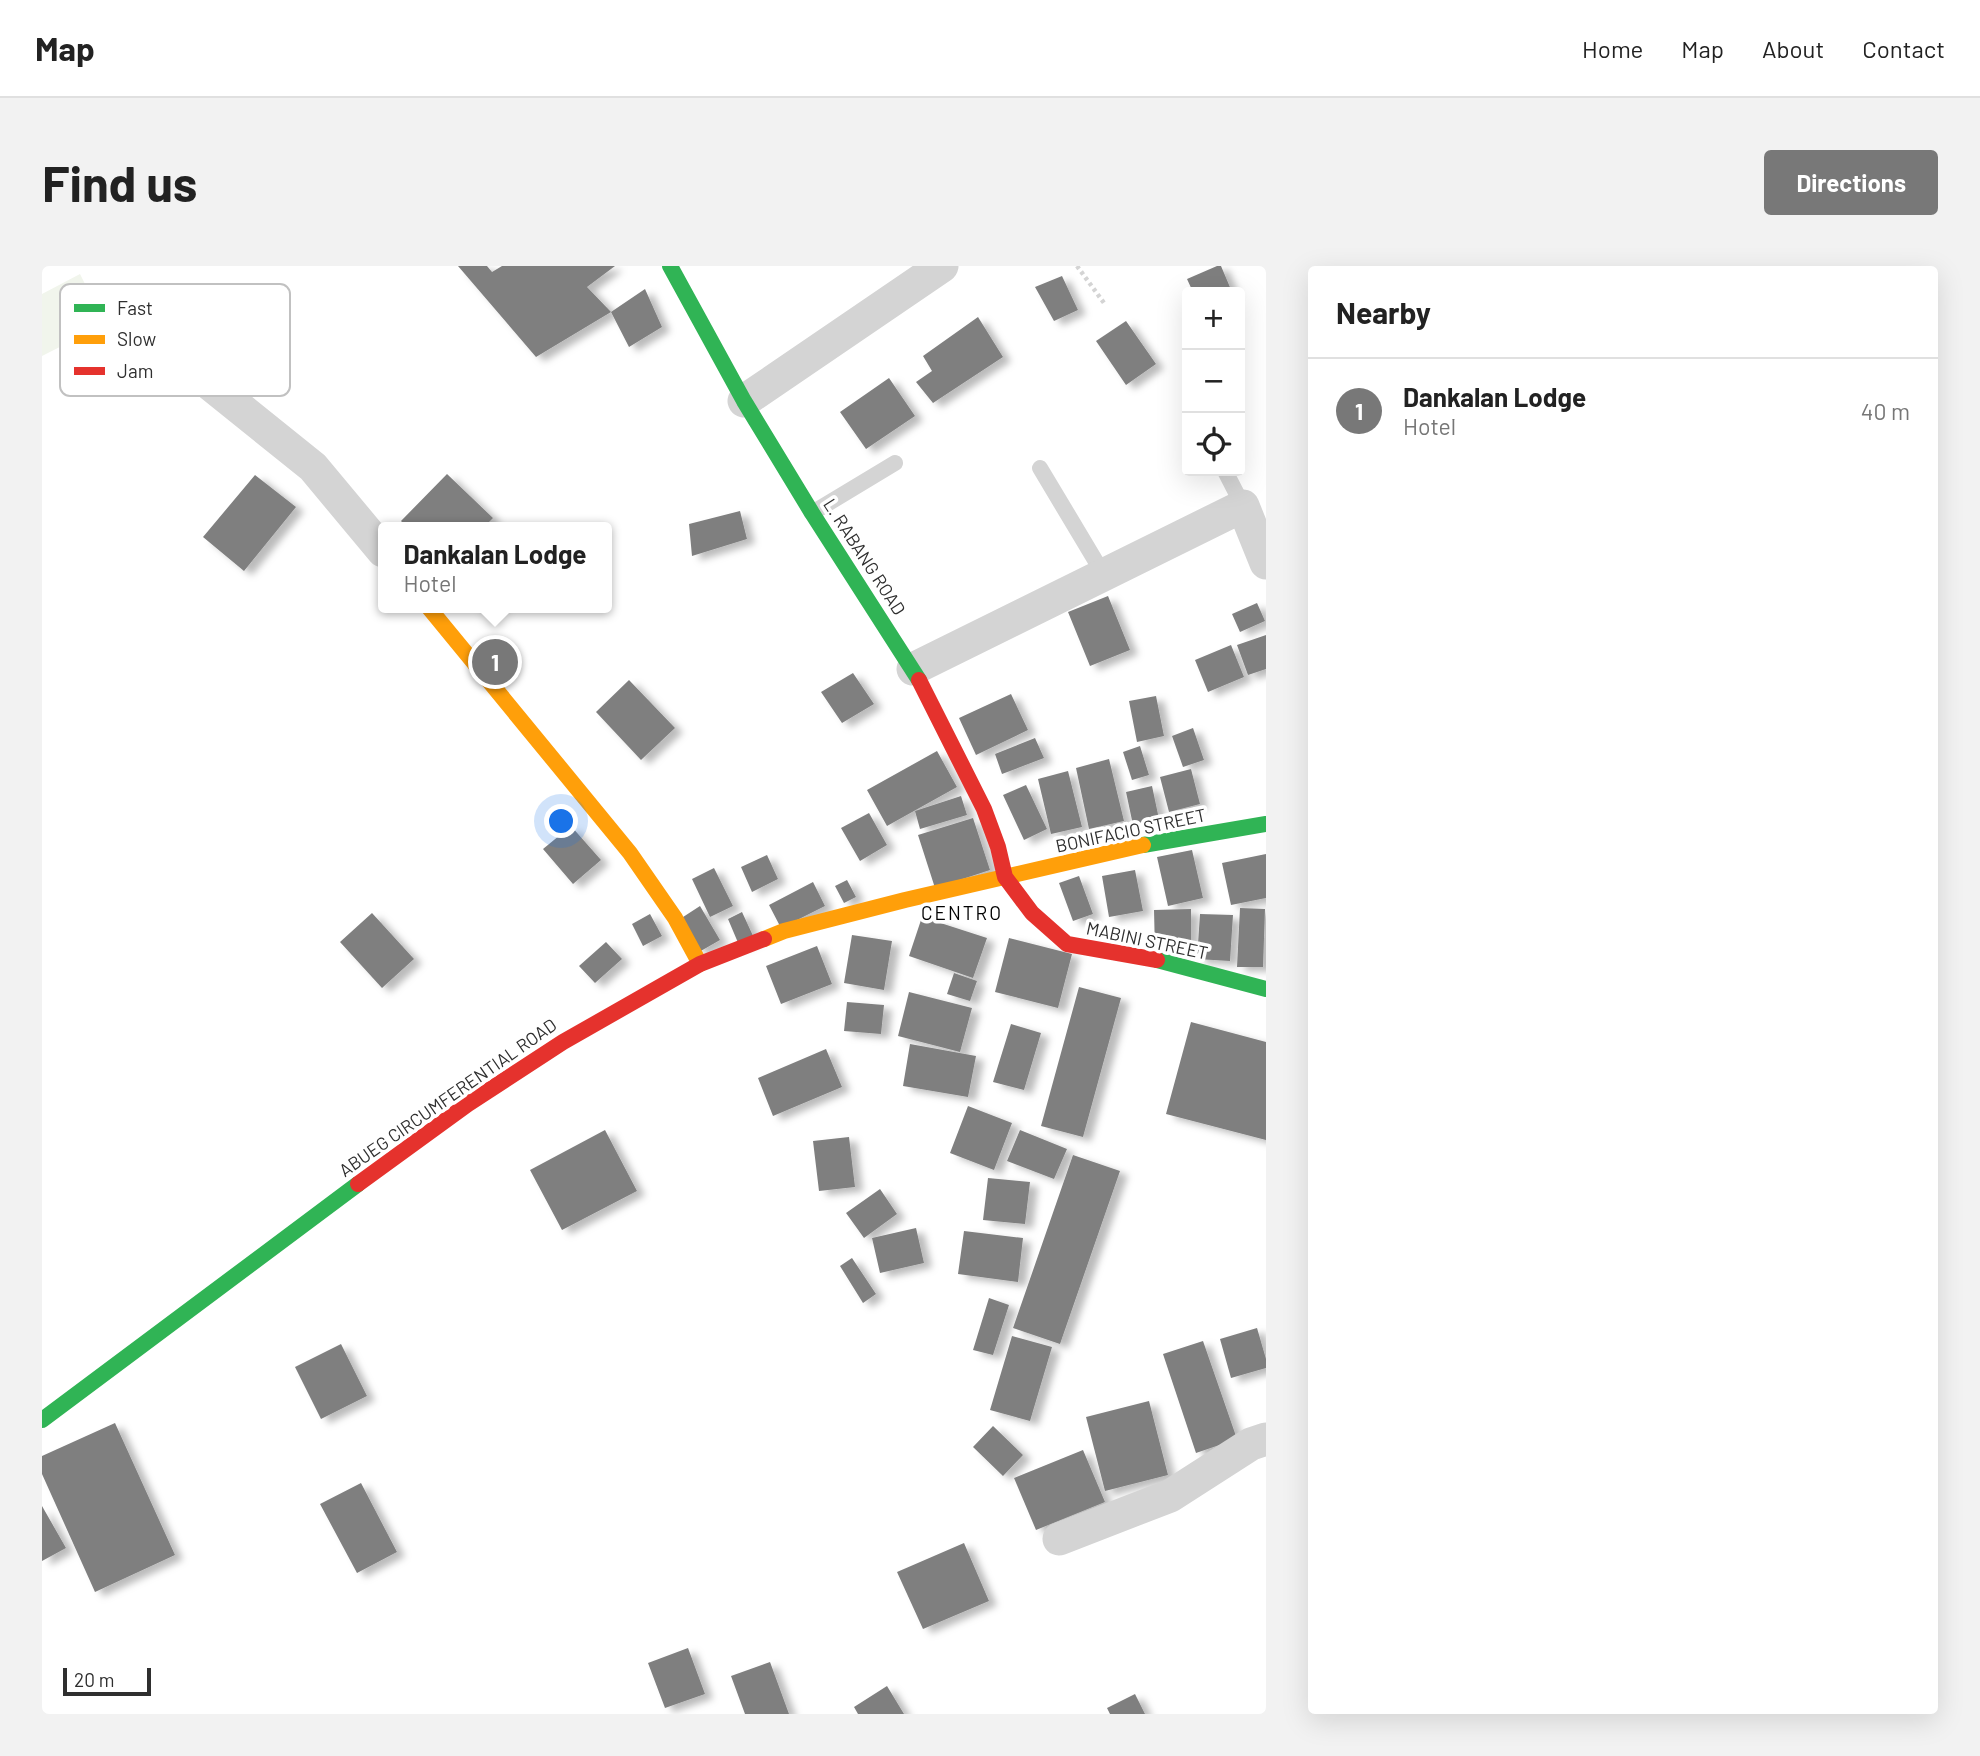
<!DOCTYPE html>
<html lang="en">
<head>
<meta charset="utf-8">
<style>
  body { margin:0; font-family:Barlow,sans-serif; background:#f2f2f2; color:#222 }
  .controls { position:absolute; right:21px; top:21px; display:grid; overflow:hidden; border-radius:7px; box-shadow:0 7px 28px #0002 }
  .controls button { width:63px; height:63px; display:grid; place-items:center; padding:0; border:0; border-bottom:2px solid #e0e0e0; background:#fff; color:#222; font:35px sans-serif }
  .scale { position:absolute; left:21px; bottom:18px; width:88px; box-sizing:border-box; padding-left:7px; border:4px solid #2f2f2f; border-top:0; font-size:19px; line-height:24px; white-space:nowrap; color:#2f2f2f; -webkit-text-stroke:5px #fff; paint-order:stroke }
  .you { position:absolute; left:520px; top:556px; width:24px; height:24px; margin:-18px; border:5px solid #fff; border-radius:50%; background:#1a73e8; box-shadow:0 0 0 10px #1a73e833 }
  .badge { display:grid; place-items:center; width:46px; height:46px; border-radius:50%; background:#787878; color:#fff; font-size:23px; font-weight:700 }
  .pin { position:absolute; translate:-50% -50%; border:4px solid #fff; box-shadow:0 2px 7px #0006 }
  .popup { position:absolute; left:336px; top:256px; width:234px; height:91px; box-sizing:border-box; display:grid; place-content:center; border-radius:7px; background:#fff; filter:drop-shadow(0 2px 5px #0005); font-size:23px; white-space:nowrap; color:#767676 }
  .popup b { font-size:26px; color:#222 }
  .popup::after { content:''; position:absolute; left:50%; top:100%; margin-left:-14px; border:14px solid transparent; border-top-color:#fff }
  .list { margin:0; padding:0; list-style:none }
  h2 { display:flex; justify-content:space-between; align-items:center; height:91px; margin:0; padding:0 28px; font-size:30px }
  h2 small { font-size:23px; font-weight:400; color:#767676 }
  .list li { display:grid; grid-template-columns:46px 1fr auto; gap:21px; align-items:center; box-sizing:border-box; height:105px; padding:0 28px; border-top:2px solid #e0e0e0 }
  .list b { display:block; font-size:26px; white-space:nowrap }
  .list p { margin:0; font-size:23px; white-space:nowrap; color:#767676 }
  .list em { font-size:23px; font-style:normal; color:#767676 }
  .icon { flex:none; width:38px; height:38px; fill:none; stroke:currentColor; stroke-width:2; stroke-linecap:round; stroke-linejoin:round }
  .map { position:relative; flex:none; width:1224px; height:1448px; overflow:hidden; border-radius:7px }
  header { display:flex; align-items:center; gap:42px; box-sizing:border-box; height:98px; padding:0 35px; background:#fff; border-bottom:2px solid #e0e0e0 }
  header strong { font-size:33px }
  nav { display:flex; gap:38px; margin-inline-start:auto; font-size:24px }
  .intro { display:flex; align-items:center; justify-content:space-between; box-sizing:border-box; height:168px; padding:0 42px }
  h1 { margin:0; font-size:49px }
  .button { padding:18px 32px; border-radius:7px; background:#787878; color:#fff; font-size:24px; font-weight:700 }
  main { display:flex; gap:42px; padding:0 42px }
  aside { flex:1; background:#fff; border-radius:7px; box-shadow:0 7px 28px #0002 }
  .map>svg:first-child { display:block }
  .green { fill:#f1f5ec }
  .building { fill:#7f7f7f; filter:url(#shadow) }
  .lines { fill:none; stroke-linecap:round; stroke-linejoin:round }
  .path { stroke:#d4d4d4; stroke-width:4.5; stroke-dasharray:3.5 3.5; stroke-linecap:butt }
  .lane { stroke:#d4d4d4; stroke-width:16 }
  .street { stroke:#d4d4d4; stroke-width:33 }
  .fast { stroke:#30b455; stroke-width:16 }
  .slow { stroke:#ff9f0a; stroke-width:16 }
  .jam { stroke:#e5322d; stroke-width:16 }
  .labels { text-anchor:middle; stroke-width:7; stroke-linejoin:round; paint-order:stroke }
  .street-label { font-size:18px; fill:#2f2f2f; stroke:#fff }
  .neighbourhood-label { font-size:19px; letter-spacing:2px; fill:#000; stroke:#fff }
  .key { fill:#fff; stroke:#c1c1c1; stroke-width:2 }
  .key-label { font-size:19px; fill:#2f2f2f }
</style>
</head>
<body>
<header>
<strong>Map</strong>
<nav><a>Home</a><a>Map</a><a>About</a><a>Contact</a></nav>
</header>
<div class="intro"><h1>Find us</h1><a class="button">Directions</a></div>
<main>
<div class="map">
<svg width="1224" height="1448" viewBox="0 0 1224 1448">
  <defs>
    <filter id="shadow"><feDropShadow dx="8" dy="4.5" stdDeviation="3.5" flood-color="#0004"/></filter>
  </defs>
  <rect width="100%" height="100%" fill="#fff"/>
  <path class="green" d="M38 8 63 58 0 90V28Z"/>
  <path class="building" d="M416 0H445L450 6 460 0H573L545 21 569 46 494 91Z
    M1175 0H1179L1190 26H1151L1145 13Z
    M1020 10 1036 44 1012 55 993 21Z
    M603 23 620 61 587 81 569 46Z
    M936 51 961 91 891 137 874 116 890 105 881 90Z
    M1084 55 1114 98 1084 119 1054 75Z
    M847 112 873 150 824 183 798 146Z
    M405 208 451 252 442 261H365L359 255Z
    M213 209 254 241 202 305 161 271Z
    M698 245 705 273 650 290 647 258Z
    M1066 330 1088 384 1048 400 1026 346Z
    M1215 337 1223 355 1198 366 1190 348Z
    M1224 369V403L1206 409 1195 379Z
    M1189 379 1202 411 1166 426 1153 394Z
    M811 407 832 438 800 457 779 426Z
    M587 414 633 462 599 494 554 446Z
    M969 428 986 464 934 489 917 452Z
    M1114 430 1122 470 1095 476 1087 435Z
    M1151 462 1162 494 1141 501 1130 470Z
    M993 472 1002 492 960 508 953 488Z
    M1098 480 1107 509 1090 514 1081 486Z
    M895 485 915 521 845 560 825 524Z
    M1067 493 1082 555 1047 563 1034 502Z
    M1149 503 1158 538 1127 546 1118 511Z
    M1026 505 1040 561 1009 568 996 513Z
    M984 519 1005 563 982 574 961 529Z
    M1110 520 1117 553 1091 559 1084 526Z
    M919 530 925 549 878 563 873 545Z
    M827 547 845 579 818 595 799 562Z
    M931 552 948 604 893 622 876 569Z
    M529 560 559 594 531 618 501 583Z
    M1150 584 1161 632 1126 640 1115 591Z
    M1224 588V632L1189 639 1180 597Z
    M725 589 736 613 710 626 699 601Z
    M672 602 691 640 668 651 650 613Z
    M1093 604 1101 645 1067 651 1060 610Z
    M1037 610 1051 648 1031 655 1017 617Z
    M805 614 814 631 802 637 793 620Z
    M771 616 783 640 739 662 727 639Z
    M658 640 678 674 657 686 638 653Z
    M1198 642 1223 643 1221 701H1195Z
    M1149 643V684L1113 685 1112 644Z
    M700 646 712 672 697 679 686 653Z
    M330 647 372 693 340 722 298 676Z
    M608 648 620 670 601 680 590 658Z
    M1158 648 1191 649 1188 695 1155 693Z
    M880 651 945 672 931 712 867 690Z
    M810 669 850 675 842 724 802 717Z
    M967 672 1030 688 1016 742 953 726Z
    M564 676 580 693 553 717 537 700Z
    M775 680 790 718 739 738 724 700Z
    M912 707 935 715 928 735 905 728Z
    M1037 721 1079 732 1041 871 999 860Z
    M867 726 930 742 918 786 856 770Z
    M805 736 842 739 839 768 802 765Z
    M1149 756 1224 776V874L1124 848Z
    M969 758 999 767 982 824 951 816Z
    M868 778 934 790 926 831 861 820Z
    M784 783 800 821 731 850 716 812Z
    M926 840 970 857 952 904 908 887Z
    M563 864 595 925 520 964 488 904Z
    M978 864 1025 883 1012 913 965 895Z
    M807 871 813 921 777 925 771 875Z
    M1031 889 1078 905 1018 1078 971 1062Z
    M946 912 988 916 983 958 941 954Z
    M838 923 855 948 822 972 804 947Z
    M874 962 882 997 838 1007 830 972Z
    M922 965 981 972 976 1016 916 1008Z
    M810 992 834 1028 821 1037 798 1000Z
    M947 1032 967 1039 951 1089 931 1084Z
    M1215 1062 1224 1093V1102L1189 1112 1178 1073Z
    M970 1070 1010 1081 988 1155 948 1144Z
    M1161 1075 1195 1173 1154 1187 1121 1088Z
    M299 1078 325 1130 279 1153 253 1101Z
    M1107 1135 1126 1209 1063 1225 1044 1151Z
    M73 1157 133 1289 53 1326 0 1208V1190Z
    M951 1160 981 1189 961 1210 931 1181Z
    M1041 1184 1063 1236 994 1264 972 1212Z
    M319 1217 355 1286 315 1307 278 1238Z
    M0 1240 24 1282 0 1295Z
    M922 1277 947 1335 881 1363 855 1306Z
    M646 1382 663 1428 623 1442 606 1397Z
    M728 1396 747 1448H703L689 1410Z
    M845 1420 862 1448H816L812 1441Z
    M1093 1428 1103 1448H1068L1065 1442Z"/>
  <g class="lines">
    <path class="path" d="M1035 0 1062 37"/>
    <path class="lane" d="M69 59 117 93 164 115
      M998 202 1062 309
      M1183 205 1201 240
      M770 247 853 197"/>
    <path class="street" d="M164 115 271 201 341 285
      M702 135 900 0
      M871 403 1201 240 1224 297
      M1017 1273 1128 1230 1209 1178 1224 1173"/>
    <path class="fast" d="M628 0 702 135 770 247 877 414
      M1101 579 1224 558
      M1115 694 1224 723
      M0 1154 316 918"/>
    <path class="slow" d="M387 342 588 587 633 652 658 698
      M722 673 742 665 863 634 1101 579"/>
    <path class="jam" d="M877 414 942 543 956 581 963 611 990 647 1025 678 1115 694
      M316 918 426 838 521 776 658 698 722 673"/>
  </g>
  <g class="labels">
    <g class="street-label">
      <text transform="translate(822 291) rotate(57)" y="6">L. RABANG ROAD</text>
      <text transform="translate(1089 565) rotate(-12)" y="6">BONIFACIO STREET</text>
      <text transform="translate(1105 675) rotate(12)" y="6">MABINI STREET</text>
      <text transform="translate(406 832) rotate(-35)" y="6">ABUEG CIRCUMFERENTIAL ROAD</text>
    </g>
    <g class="neighbourhood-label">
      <text x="920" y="654">CENTRO</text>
    </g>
  </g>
  <rect x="18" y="18" width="230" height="112" rx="10" class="key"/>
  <rect x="32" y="38" width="31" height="8" fill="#30b455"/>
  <rect x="32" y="69" width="31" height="9" fill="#ff9f0a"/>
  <rect x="32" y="101" width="31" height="8" fill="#e5322d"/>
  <g class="key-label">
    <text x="75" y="49">Fast</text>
    <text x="75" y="80">Slow</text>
    <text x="75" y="112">Jam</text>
  </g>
</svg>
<div class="controls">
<button>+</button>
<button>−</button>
<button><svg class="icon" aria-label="locate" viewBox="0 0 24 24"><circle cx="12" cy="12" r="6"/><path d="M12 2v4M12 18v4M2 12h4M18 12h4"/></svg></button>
</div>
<div class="scale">20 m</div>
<div class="you"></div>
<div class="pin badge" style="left:453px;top:396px">1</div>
<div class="popup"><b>Dankalan Lodge</b>Hotel</div>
</div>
<aside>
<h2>Nearby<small></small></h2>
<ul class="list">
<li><span class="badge">1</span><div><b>Dankalan Lodge</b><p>Hotel</p></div><em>40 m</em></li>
</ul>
</aside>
</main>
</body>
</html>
